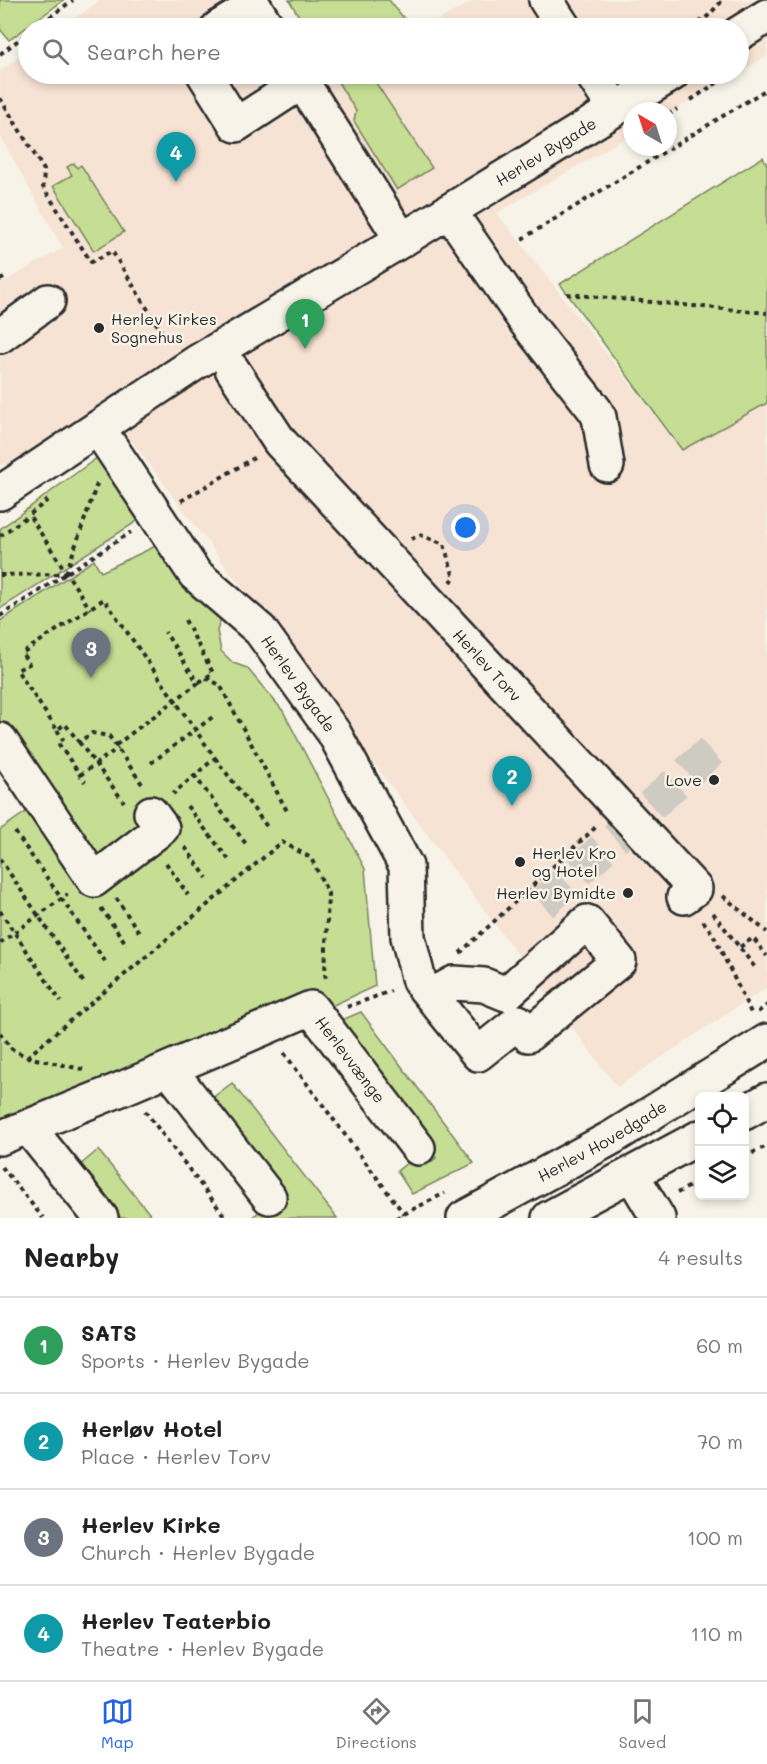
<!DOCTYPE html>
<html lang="en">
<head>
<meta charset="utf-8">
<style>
  body { margin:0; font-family:Mali,sans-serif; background:#f6f6f6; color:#202124 }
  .controls { position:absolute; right:18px; bottom:18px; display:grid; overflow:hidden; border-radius:9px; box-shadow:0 3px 9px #0003 }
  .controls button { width:54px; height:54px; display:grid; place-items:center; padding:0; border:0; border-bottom:2px solid #e0e0e0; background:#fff; color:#202124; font:30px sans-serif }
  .compass { position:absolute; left:623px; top:102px; width:54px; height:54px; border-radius:50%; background:#fff; box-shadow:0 3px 9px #0003; rotate:321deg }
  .you { position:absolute; left:466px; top:528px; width:21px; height:21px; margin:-15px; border:4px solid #fff; border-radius:50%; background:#1a73e8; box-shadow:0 0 0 9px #1a73e833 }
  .badge { display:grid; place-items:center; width:39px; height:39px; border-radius:50%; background:#2563eb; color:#fff; font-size:20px; font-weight:700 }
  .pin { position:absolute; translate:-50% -50px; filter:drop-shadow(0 2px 3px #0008) }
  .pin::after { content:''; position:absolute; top:32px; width:21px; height:18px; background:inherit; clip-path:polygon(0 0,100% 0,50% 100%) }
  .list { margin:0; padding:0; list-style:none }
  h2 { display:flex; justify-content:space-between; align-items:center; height:78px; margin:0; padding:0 24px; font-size:26px }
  h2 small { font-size:20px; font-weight:400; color:#757577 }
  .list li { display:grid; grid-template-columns:39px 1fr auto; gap:18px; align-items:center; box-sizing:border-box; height:96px; padding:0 24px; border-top:2px solid #e0e0e0 }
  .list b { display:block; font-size:22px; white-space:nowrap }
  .list p { margin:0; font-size:20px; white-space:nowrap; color:#757577 }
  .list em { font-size:20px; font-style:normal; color:#757577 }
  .icon { flex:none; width:33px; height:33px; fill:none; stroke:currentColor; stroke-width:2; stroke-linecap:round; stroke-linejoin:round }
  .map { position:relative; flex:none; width:767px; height:1218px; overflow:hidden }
  .search { position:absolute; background:#fff; box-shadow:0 3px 9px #0003; left:18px; right:18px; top:18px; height:66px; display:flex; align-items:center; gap:15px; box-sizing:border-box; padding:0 21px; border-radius:33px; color:#757577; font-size:22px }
  .sheet { height:462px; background:#fff }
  nav { display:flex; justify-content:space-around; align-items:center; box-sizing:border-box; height:84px; border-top:2px solid #e0e0e0; background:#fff; font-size:16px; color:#757577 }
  nav a { display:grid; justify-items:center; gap:3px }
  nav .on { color:#2563eb }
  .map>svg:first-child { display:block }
  .built { fill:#f6e3d4 }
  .green { fill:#c6de94; stroke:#788460; stroke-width:1.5 }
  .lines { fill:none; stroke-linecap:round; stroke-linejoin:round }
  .minor-tunnel { stroke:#cecbc2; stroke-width:33; stroke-dasharray:33 16; stroke-linecap:butt }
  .minor-casing { stroke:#2b2b2b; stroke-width:38 }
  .major-casing { stroke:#2b2b2b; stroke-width:38 }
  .path { stroke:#2b2b2b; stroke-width:4; stroke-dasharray:4.5 4.5; stroke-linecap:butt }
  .minor { stroke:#f7f3e8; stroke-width:33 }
  .major { stroke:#f7f3e8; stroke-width:33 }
  .poi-dot { fill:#2b2b2b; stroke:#f7f3e8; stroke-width:2 }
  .labels { text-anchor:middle; stroke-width:5; stroke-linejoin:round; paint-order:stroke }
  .street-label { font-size:16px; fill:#2b2b2b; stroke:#f7f3e8 }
  .poi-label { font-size:16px; fill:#2b2b2b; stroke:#f7f3e8; text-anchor:start }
</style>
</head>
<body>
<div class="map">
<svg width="767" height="1218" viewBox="0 0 767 1218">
  <rect width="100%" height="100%" fill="#f7f3e8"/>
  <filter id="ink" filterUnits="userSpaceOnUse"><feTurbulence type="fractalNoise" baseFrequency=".0167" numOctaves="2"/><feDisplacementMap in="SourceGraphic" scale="12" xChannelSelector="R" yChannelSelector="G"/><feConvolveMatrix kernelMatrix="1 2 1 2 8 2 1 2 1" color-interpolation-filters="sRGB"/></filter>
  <g filter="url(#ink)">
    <path class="built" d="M101 0H258L277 28H61Z
      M476 0H753L767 25V56L739 73 738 28H423Z
      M28 51V74H308L316 86 340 74H737L668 114V111H632V134L497 213 682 450 767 403V987L617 1087 131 440 0 465V284L63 248 0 136V71Z"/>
    <path class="green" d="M0 0H64L9 40 0 29Z
      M289 0H389L412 28H306Z
      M333 74H381L374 80 432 168 397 190 354 121 356 111Z
      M763 157 767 165V403L682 450 560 284Z
      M74 163 77 168 81 165 124 232 94 251 53 186 72 175 67 167Z
      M102 454 142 518 0 609V529Z
      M158 545 223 611 217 631 221 651 233 663 247 668 283 711 365 869 375 986 327 1008 0 1125V830L30 809 0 764V621L94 560 101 572Z
      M361 1012 474 1163 412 1194 397 1171 418 1154 427 1165 436 1158 337 1022Z
      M232 1083 337 1218H251L285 1192 211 1099Z
      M98 1150 153 1218H121L79 1166Z"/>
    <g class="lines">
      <path class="minor-tunnel" d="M542 904 711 751"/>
      <defs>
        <g id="minor">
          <path d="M546 0 564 28"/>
          <path d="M218 28 254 6 268 28"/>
          <path d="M738 34 767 16"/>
          <path d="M204 74 236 125 302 82"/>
          <path d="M297 74 402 240"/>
          <path d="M592 74 614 108"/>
          <path d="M449 211 526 322 595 410 599 417 607 465"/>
          <path d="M0 336 48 301"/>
          <path id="s1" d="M232 369 280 442 695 889 684 897"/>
          <path id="s2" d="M98 428 195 574 260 630 334 733 406 866 408 937 419 981 478 1054 518 1022 528 1035 619 961 587 922 506 994 484 985 454 983 431 996"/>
          <path id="s3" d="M0 493 197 362 402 240 672 74"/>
          <path d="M0 740 94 880 162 828 151 813"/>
          <path d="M169 1069 269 1197"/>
          <path d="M28 1127 101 1218"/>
          <path id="s4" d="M0 1138 126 1087 311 1008 418 1148"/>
          <path d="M632 1175 658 1218"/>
        </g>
        <g id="major">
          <path d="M744 1113 767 1100"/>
          <path id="s5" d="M464 1218 613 1137 767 1041"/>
          <path d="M549 1218 700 1137"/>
        </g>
      </defs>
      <use href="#minor" class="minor-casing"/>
      <use href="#major" class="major-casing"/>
      <path class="path" d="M35 28 73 0
        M691 28 708 16 723 0
        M0 54 28 33
        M0 98 44 170 43 187 91 262 112 251 169 344
        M691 100 730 74
        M668 115 677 109
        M522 239 767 89
        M0 280 8 276
        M567 294 767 313
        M48 500 29 515 90 609
        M181 501 254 458
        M0 536 29 515
        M411 539 421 535 444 544 454 578 451 582
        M66 573 98 481
        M0 575 65 574
        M0 616 131 532
        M185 620 213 673 198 683
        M206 678 220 685 287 811
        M57 730 63 739 58 743 85 782
        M79 742 124 802
        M116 745 198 683 165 632
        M215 758 268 828
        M151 763 214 716
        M80 775 118 748
        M194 775 246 844
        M142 784 109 736 92 733 79 742 65 724 57 730 17 670 29 664 22 653 104 599 215 758 173 794
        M187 806 229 860
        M15 832 107 964
        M185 847 207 878
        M0 859 84 983
        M166 863 188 895
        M723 896 767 932
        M116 898 141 935
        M101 908 127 945
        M0 911 61 1002
        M713 913 757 970
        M703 921 713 934 752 1015
        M0 943 68 894
        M740 947 753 938 767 956
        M460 953 597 826
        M347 1007 391 991
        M758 1012 767 1005
        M0 1033 12 1049 27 1057 86 1070
        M284 1053 404 1214
        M27 1057 282 842 311 858 328 893 325 974 327 982
        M145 1111 226 1218
        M744 1157 767 1146
        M2 1167 43 1218
        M677 1193 700 1181
        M396 1218 445 1193"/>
      <use href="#minor" class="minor"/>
      <use href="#major" class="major"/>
    </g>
  </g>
  <g class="poi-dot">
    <circle cx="99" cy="328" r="6"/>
    <circle cx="714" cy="780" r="6"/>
    <circle cx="520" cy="862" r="6"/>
    <circle cx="628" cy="893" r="6"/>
  </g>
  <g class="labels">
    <g class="street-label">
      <text dy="6" stroke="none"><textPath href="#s3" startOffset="644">Herlev Bygade</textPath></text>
      <text dy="6" stroke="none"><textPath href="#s1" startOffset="392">Herlev Torv</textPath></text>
      <text dy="6" stroke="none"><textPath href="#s2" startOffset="327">Herlev Bygade</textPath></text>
      <text dy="6" stroke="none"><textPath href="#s4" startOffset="402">Herlevvænge</textPath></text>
      <text dy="6" stroke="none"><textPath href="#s5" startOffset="158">Herlev Hovedgade</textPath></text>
    </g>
    <g class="poi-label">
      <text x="111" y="325">Herlev Kirkes<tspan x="111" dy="18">Sognehus</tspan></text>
      <text x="702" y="786" text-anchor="end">Love</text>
      <text x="532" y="859">Herlev Kro<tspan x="532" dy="18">og Hotel</tspan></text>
      <text x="616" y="899" text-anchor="end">Herlev Bymidte</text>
    </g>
  </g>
</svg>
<div class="controls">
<button><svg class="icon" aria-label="locate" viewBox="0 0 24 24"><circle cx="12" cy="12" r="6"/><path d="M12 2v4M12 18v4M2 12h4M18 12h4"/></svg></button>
<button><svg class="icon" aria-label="layers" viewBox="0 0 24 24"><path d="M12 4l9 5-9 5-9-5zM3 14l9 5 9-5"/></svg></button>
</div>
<svg class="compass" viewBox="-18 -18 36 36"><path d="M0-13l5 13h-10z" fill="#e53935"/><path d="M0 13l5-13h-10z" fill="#757577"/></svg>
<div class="you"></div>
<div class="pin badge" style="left:305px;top:349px;background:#2e9e5b">1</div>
<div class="pin badge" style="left:512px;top:806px;background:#0f9aa8">2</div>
<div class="pin badge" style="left:91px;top:678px;background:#6b7280">3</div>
<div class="pin badge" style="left:176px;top:182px;background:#0f9aa8">4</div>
<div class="search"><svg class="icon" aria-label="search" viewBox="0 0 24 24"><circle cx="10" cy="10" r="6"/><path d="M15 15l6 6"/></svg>Search here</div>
</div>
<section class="sheet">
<h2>Nearby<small>4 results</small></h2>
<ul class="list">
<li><span class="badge" style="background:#2e9e5b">1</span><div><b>SATS</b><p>Sports · Herlev Bygade</p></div><em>60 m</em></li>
<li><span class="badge" style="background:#0f9aa8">2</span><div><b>Herløv Hotel</b><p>Place · Herlev Torv</p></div><em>70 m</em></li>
<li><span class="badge" style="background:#6b7280">3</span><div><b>Herlev Kirke</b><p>Church · Herlev Bygade</p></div><em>100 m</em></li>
<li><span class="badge" style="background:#0f9aa8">4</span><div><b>Herlev Teaterbio</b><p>Theatre · Herlev Bygade</p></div><em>110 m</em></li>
</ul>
</section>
<nav>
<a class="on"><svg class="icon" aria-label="map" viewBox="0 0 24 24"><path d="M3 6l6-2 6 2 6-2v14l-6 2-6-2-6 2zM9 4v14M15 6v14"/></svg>Map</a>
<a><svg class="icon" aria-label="directions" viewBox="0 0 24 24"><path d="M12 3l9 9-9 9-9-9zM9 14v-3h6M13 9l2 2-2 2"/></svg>Directions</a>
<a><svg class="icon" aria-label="saved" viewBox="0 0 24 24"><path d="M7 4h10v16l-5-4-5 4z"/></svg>Saved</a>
</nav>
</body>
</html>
